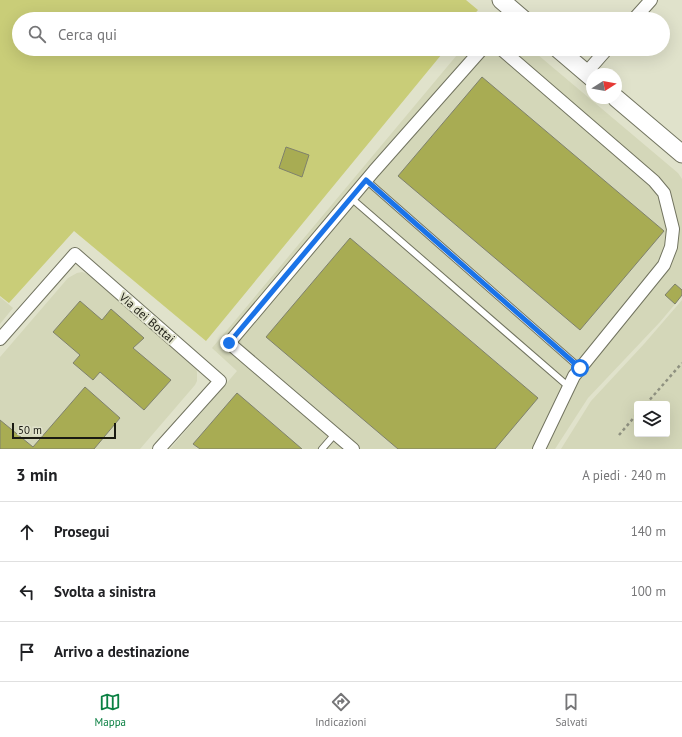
<!DOCTYPE html>
<html lang="it">
<head>
<meta charset="utf-8">
<style>
  body { margin:0; font-family:"PT Sans",sans-serif; background:#f2f2f2; color:#202124 }
  .controls { position:absolute; right:12px; bottom:12px; display:grid; overflow:hidden; border-radius:4px; box-shadow:0 4px 16px #0002 }
  .controls button { width:36px; height:36px; display:grid; place-items:center; padding:0; border:0; border-bottom:1px solid #e0e0e0; background:#fff; color:#202124; font:20px sans-serif }
  .compass { position:absolute; left:586px; top:68px; width:36px; height:36px; border-radius:50%; background:#fff; box-shadow:0 4px 16px #0002; rotate:79deg }
  .scale { position:absolute; left:12px; bottom:10px; width:104px; box-sizing:border-box; padding-left:4px; border:2px solid #1a1a12; border-top:0; font-size:11px; line-height:14px; white-space:nowrap; color:#1a1a12; -webkit-text-stroke:3px #e0e2cb; paint-order:stroke }
  .stop { position:absolute; width:12px; height:12px; margin:-9px; border:3px solid #1a73e8; border-radius:50%; background:#fff }
  .stop.end { background:#1a73e8; border-color:#fff; box-shadow:0 1px 4px #0008 }
  .list { margin:0; padding:0; list-style:none }
  h2 { display:flex; justify-content:space-between; align-items:center; height:52px; margin:0; padding:0 16px; font-size:17px }
  h2 small { font-size:13px; font-weight:400; color:#757577 }
  .list li { display:grid; grid-template-columns:26px 1fr auto; gap:12px; align-items:center; box-sizing:border-box; height:60px; padding:0 16px; border-top:1px solid #e0e0e0 }
  .list b { display:block; font-size:15px; white-space:nowrap }
  .list em { font-size:13px; font-style:normal; color:#757577 }
  .icon { flex:none; width:22px; height:22px; fill:none; stroke:currentColor; stroke-width:2; stroke-linecap:round; stroke-linejoin:round }
  .map { position:relative; flex:none; width:682px; height:449px; overflow:hidden }
  .search { position:absolute; background:#fff; box-shadow:0 4px 16px #0002; left:12px; right:12px; top:12px; height:44px; display:flex; align-items:center; gap:10px; box-sizing:border-box; padding:0 14px; border-radius:22px; color:#757577; font-size:15px }
  .sheet { height:232px; background:#fff }
  nav { display:flex; justify-content:space-around; align-items:center; box-sizing:border-box; height:56px; border-top:1px solid #e0e0e0; background:#fff; font-size:11px; color:#757577 }
  nav a { display:grid; justify-items:center; gap:2px }
  nav .on { color:#0b8043 }
  .map>svg:first-child { display:block }
  .built { fill:#d4d7b9; fill-rule:evenodd }
  .green { fill:#c9cd78 }
  .building { fill:#a8ac53; stroke:#7f816d }
  .lines { fill:none; stroke-linecap:round; stroke-linejoin:round }
  .lane-casing { stroke:#71735f; stroke-width:8 }
  .street-casing { stroke:#71735f; stroke-width:14 }
  .secondary-casing { stroke:#71735f; stroke-width:19 }
  .path { stroke:#8f9180; stroke-width:2.5; stroke-dasharray:3 3; stroke-linecap:butt }
  .lane { stroke:#fff; stroke-width:6 }
  .street { stroke:#fff; stroke-width:12 }
  .secondary { stroke:#fff; stroke-width:17 }
  .route { stroke:#1a73e8; stroke-width:5 }
  .labels { text-anchor:middle; stroke-width:4; stroke-linejoin:round; paint-order:stroke }
  .street-label { font-size:12px; fill:#1a1a12; stroke:#e0e2cb }
</style>
</head>
<body>
<div class="map">
<svg width="682" height="449" viewBox="0 0 682 449">
  <rect width="100%" height="100%" fill="#e0e2cb"/>
  <path class="built" d="M462 49H531L678 173 682 179V296L660 322 588 398 555 449H170L237 371 212 348Z
    M82 272 91 275 196 367 197 372V381L195 385 140 449H0V357L68 278 77 273Z
    M0 297 13 308 0 324Z
    M682 300V449H561L591 401 644 344ZM637 404H667V434H637Z"/>
  <path class="green" d="M0 0H466L478 10 470 19H19V49H446L206 341 74 231 9 303 0 296Z"/>
  <path class="building" d="M482 77 664 231 580 330 398 176Z
    M286 147 309 155 302 177 279 168Z
    M350 238 538 398 495 449H398L266 337Z
    M675 284 682 290V295L675 304 665 295Z
    M80 301 102 320 111 309 144 338 133 348 171 380 144 410 100 372 93 380 73 363 80 355 53 332Z
    M85 387 120 418 94 449H0V420L33 447Z
    M237 393 302 449H200L193 444Z"/>
  <g class="lines">
    <defs>
      <path id="lane" d="M366 180 580 368
        M351 198 569 387
        M322 449 335 434"/>
      <path id="street" d="M634 19 651 0
        M501 49 654 181 664 193 673 229 671 247 664 265 574 376 539 449
        M586 73 607 49
        M0 339 75 254 220 381 159 449
        M353 449 229 343 374 171 482 49"/>
      <path id="secondary" d="M501 0 523 19
        M558 49 592 78
        M616 98 682 154"/>
    </defs>
    <use href="#lane" class="lane-casing"/>
    <use href="#street" class="street-casing"/>
    <use href="#secondary" class="secondary-casing"/>
    <path class="path" d="M646 404 682 363
      M619 435 637 414"/>
    <use href="#lane" class="lane"/>
    <use href="#street" class="street"/>
    <use href="#secondary" class="secondary"/>
  </g>
  <g class="lines">
    <path class="route" d="M229 343 366 180 580 368"/>
  </g>
  <g class="labels">
    <g class="street-label">
      <text transform="translate(147 318) rotate(41)" y="4">Via dei Bottai</text>
    </g>
  </g>
</svg>
<div class="controls">
<button><svg class="icon" aria-label="layers" viewBox="0 0 24 24"><path d="M12 4l9 5-9 5-9-5zM3 14l9 5 9-5"/></svg></button>
</div>
<svg class="compass" viewBox="-18 -18 36 36"><path d="M0-13l5 13h-10z" fill="#e53935"/><path d="M0 13l5-13h-10z" fill="#757577"/></svg>
<div class="scale">50 m</div>
<div class="stop" style="left:580px;top:368px"></div>
<div class="stop end" style="left:229px;top:343px"></div>
<div class="search"><svg class="icon" aria-label="search" viewBox="0 0 24 24"><circle cx="10" cy="10" r="6"/><path d="M15 15l6 6"/></svg>Cerca qui</div>
</div>
<section class="sheet">
<h2>3 min<small>A piedi · 240 m</small></h2>
<ul class="list">
<li><svg class="icon" aria-label="ahead" viewBox="0 0 24 24"><path d="M12 20V5M6 11l6-6 6 6"/></svg><div><b>Prosegui</b></div><em>140 m</em></li>
<li><svg class="icon" aria-label="left" viewBox="0 0 24 24"><path d="M17 20v-9H6M10 6l-5 5 5 5"/></svg><div><b>Svolta a sinistra</b></div><em>100 m</em></li>
<li><svg class="icon" aria-label="arrive" viewBox="0 0 24 24"><path d="M6 21V4h12l-3 4 3 4H6"/></svg><div><b>Arrivo a destinazione</b></div></li>
</ul>
</section>
<nav>
<a class="on"><svg class="icon" aria-label="map" viewBox="0 0 24 24"><path d="M3 6l6-2 6 2 6-2v14l-6 2-6-2-6 2zM9 4v14M15 6v14"/></svg>Mappa</a>
<a><svg class="icon" aria-label="directions" viewBox="0 0 24 24"><path d="M12 3l9 9-9 9-9-9zM9 14v-3h6M13 9l2 2-2 2"/></svg>Indicazioni</a>
<a><svg class="icon" aria-label="saved" viewBox="0 0 24 24"><path d="M7 4h10v16l-5-4-5 4z"/></svg>Salvati</a>
</nav>
</body>
</html>
